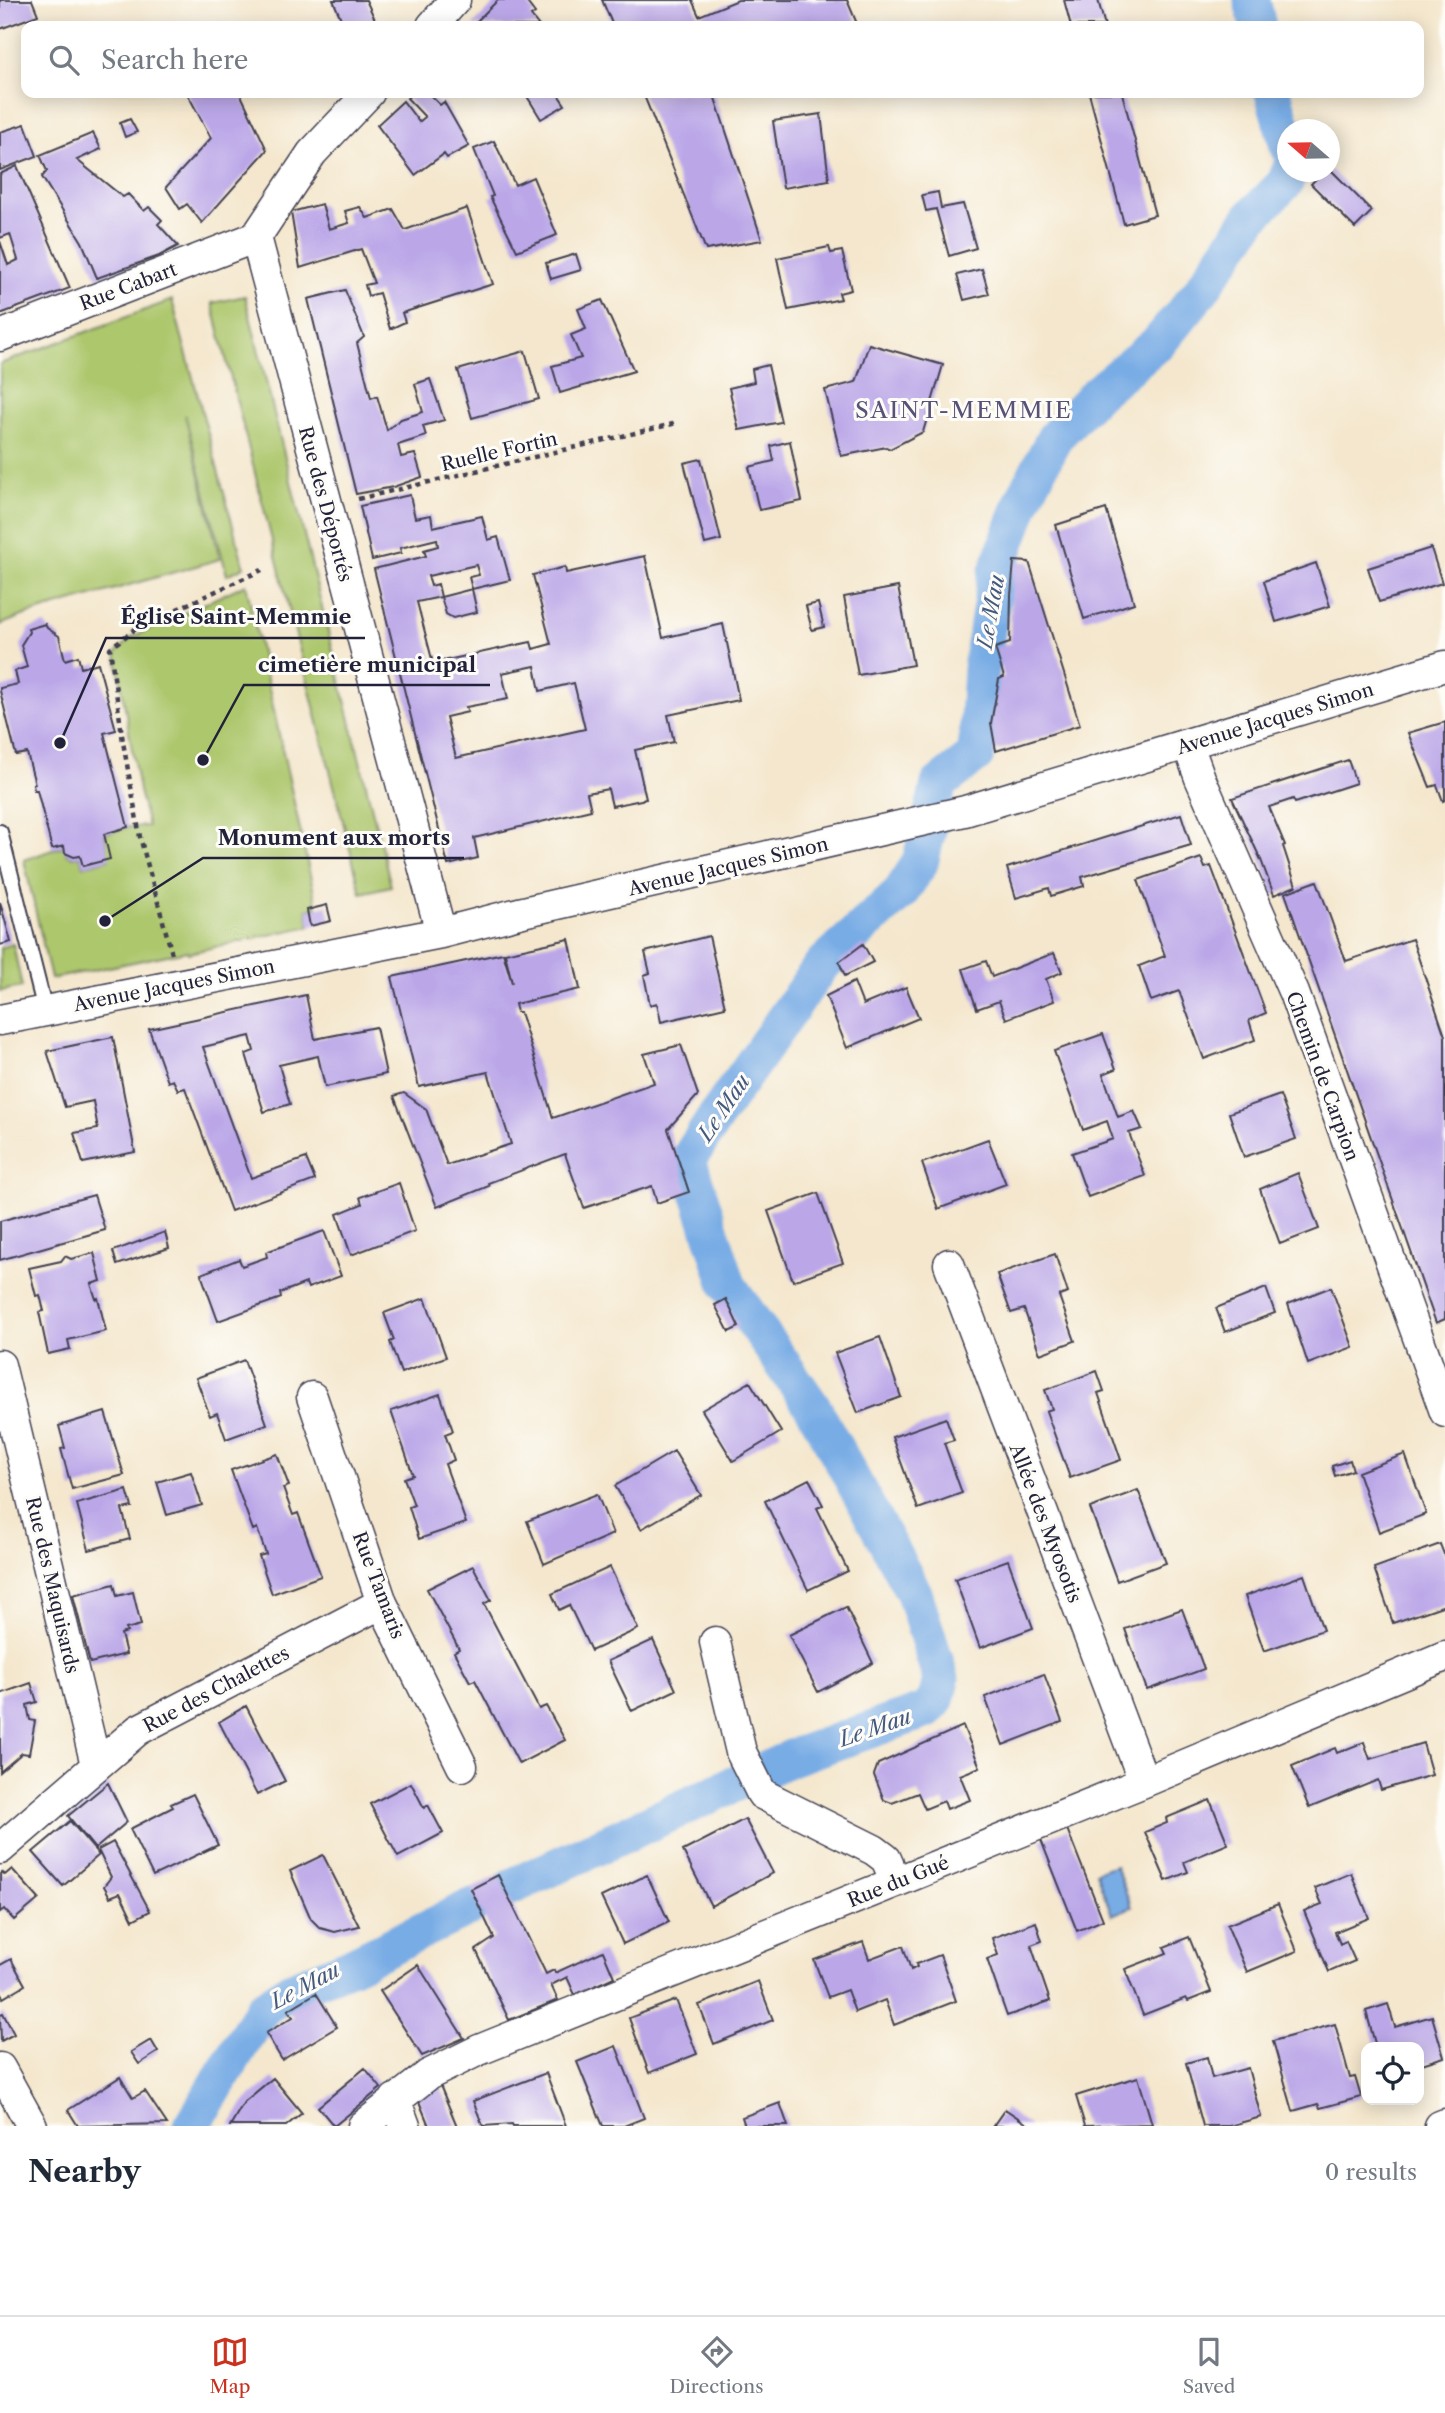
<!DOCTYPE html>
<html lang="en">
<head>
<meta charset="utf-8">
<style>
  body { margin:0; font-family:"Libre Caslon Text",serif; background:#f6f6f7; color:#1f2937 }
  .controls { position:absolute; right:21px; bottom:21px; display:grid; overflow:hidden; border-radius:14px; box-shadow:0 4px 18px #0003 }
  .controls button { width:63px; height:63px; display:grid; place-items:center; padding:0; border:0; border-bottom:2px solid #e0e1e3; background:#fff; color:#1f2937; font:35px sans-serif }
  .compass { position:absolute; left:1277px; top:119px; width:63px; height:63px; border-radius:50%; background:#fff; box-shadow:0 4px 18px #0003; rotate:290deg }
  .list { margin:0; padding:0; list-style:none }
  h2 { display:flex; justify-content:space-between; align-items:center; height:91px; margin:0; padding:0 28px; font-size:30px }
  h2 small { font-size:23px; font-weight:400; color:#747a83 }
  .icon { flex:none; width:38px; height:38px; fill:none; stroke:currentColor; stroke-width:2; stroke-linecap:round; stroke-linejoin:round }
  .map { position:relative; flex:none; width:1445px; height:2126px; overflow:hidden }
  .search { position:absolute; background:#fff; box-shadow:0 4px 18px #0003; left:21px; right:21px; top:21px; height:77px; display:flex; align-items:center; gap:18px; box-sizing:border-box; padding:0 24px; border-radius:14px; color:#747a83; font-size:26px }
  .sheet { height:189px; background:#fff }
  nav { display:flex; justify-content:space-around; align-items:center; box-sizing:border-box; height:98px; border-top:2px solid #e0e1e3; background:#fff; font-size:19px; color:#747a83 }
  nav a { display:grid; justify-items:center; gap:4px }
  nav .on { color:#c8321e }
  .map>svg:first-child { display:block }
  .green { fill:#adc76d; stroke:#687454; stroke-width:2 }
  .water { fill:#78ace5; stroke:#4d6790; stroke-width:2 }
  .lines { fill:none; stroke-linecap:round; stroke-linejoin:round }
  .canal { stroke:#78ace5; stroke-width:37 }
  .building { fill:#bba7e8; fill-rule:evenodd }
  .service-casing { stroke:#424051; stroke-width:18 }
  .minor-casing { stroke:#424051; stroke-width:33 }
  .path { stroke:#424051; stroke-width:4.5; stroke-dasharray:5 5; stroke-linecap:butt }
  .service { stroke:#fff; stroke-width:14 }
  .minor { stroke:#fff; stroke-width:30 }
  .labels { text-anchor:middle; stroke-width:6; stroke-linejoin:round; paint-order:stroke }
  .street-label { font-size:19px; fill:#22223b; stroke:#fdfcf7 }
  .water-label { font-size:21px; font-style:italic; fill:#44597f; stroke:#fdfcf7 }
  .quarter-label { font-size:23px; letter-spacing:2px; fill:#585178; stroke:#fdfcf7 }
  .leader { fill:none; stroke:#22223b; stroke-width:2.5 }
  .callout-dot { fill:#22223b; stroke:#fdfcf7; stroke-width:2.5 }
  .callout-label { font-size:21px; text-anchor:middle; font-weight:bold; fill:#22223b; stroke:#fdfcf7; stroke-width:6; stroke-linejoin:round; paint-order:stroke }
</style>
</head>
<body>
<div class="map">
<svg width="1445" height="2126" viewBox="0 0 1445 2126">
  <rect width="100%" height="100%" fill="#fdfcf7"/>
  <filter id="ink" filterUnits="userSpaceOnUse"><feTurbulence type="fractalNoise" baseFrequency=".0143" numOctaves="2"/><feDisplacementMap in="SourceGraphic" scale="14" xChannelSelector="R" yChannelSelector="G"/><feConvolveMatrix kernelMatrix="1 2 1 2 8 2 1 2 1" color-interpolation-filters="sRGB"/></filter>
  <filter id="wash" filterUnits="userSpaceOnUse"><feTurbulence type="fractalNoise" baseFrequency=".00686" numOctaves="4" result="noise"/><feDisplacementMap in="SourceGraphic" scale="28" xChannelSelector="R" yChannelSelector="G"/><feGaussianBlur stdDeviation="1.57" result="paint"/><feColorMatrix in="noise" values="0 0 0 0 0 0 0 0 0 0 0 0 0 0 0 0 0 1.4 0 .05"/><feComposite in="paint" operator="in"/></filter>
  <g filter="url(#wash)">
    <rect width="100%" height="100%" fill="#f4e7cd"/>
    <path class="green" d="M245 296 391 886 361 893 212 303Z
      M172 300 244 567 227 575 185 415 220 559 25 615 0 625V364Z
      M246 584 317 907 307 910 310 926 188 953 187 951 51 979 24 860 64 846 66 854 74 857 80 856 83 866 109 859 104 834 128 827 148 826 139 791 116 653 131 638Z
      M13 944 22 987 0 991V948Z"/>
    <path class="water" d="M1115 1865 1132 1907 1112 1915 1096 1872Z"/>
    <g class="lines">
      <path class="canal" d="M1252 0 1258 26
        M1273 93 1288 146
        M511 1887 793 1757 927 1710 936 1700 941 1679 914 1593 814 1409 728 1285 688 1160 718 1113 821 966 901 892 920 863 939 784 976 755 981 669 996 574 1023 500 1055 437 1098 392 1159 342 1200 292 1252 216 1285 183 1289 172
        M192 2126 263 2008 289 1991 350 1966 471 1907"/>
    </g>
    <g id="blocks">
      <path class="building" d="M0 0H32L38 15 0 29Z
        M333 0H366L378 26H344Z
        M498 0H525L535 13 531 16 539 26H475L473 25Z
        M602 0H692L699 16 738 0H847L858 26H613Z
        M1064 0H1098L1105 26H1071Z
        M187 93H240L267 150 202 223 187 204 180 209 166 187 211 138Z
        M413 93H428L440 105 444 102 469 146 447 158 444 154 415 175 377 125 403 101 419 122 425 117 407 98Z
        M525 93H557L565 105 541 119Z
        M643 93H719L714 95 762 240 706 250Z
        M1089 93H1122L1155 215 1124 224Z
        M821 114 829 180 783 188 773 121Z
        M130 119 137 132 125 137 120 123Z
        M25 124 37 156 0 170V132Z
        M93 133 101 149 77 160 123 197 128 194 144 211 149 207 162 220 158 224 178 246 159 256 97 278 82 242 42 177 47 171 40 155Z
        M494 141 515 185 533 177 557 235 517 251 490 197 493 196 474 149Z
        M17 166 70 288 0 314V241L8 265 18 260 10 234 0 238V174Z
        M1330 169 1372 211 1355 228 1311 184 1322 172H1330Z
        M938 192 941 208 963 204 976 248 949 256 936 209 926 211 922 195Z
        M322 204 329 229 349 223 345 211 360 207 367 218 393 209 405 230 467 208 493 284 402 313 405 322 390 329 379 293 368 296 365 285 374 283 361 249 300 268 291 212Z
        M829 247 831 253 842 251 851 290 839 293 841 299 788 310 777 258Z
        M576 254 581 270 551 279 546 263Z
        M982 269 989 294 964 300 957 275Z
        M345 290 364 337 357 343 371 398 377 396 387 430 401 419 423 412 415 384 430 379 444 420 423 426 426 436 398 445 401 457 415 454 422 477 393 487 356 494 308 299Z
        M602 300 634 371 560 393 552 366 581 358 571 335 586 329 578 309Z
        M869 344 943 365 923 432 890 449 886 447 841 456 825 390 856 382Z
        M525 351 539 399 472 418 458 370Z
        M768 365 781 422 739 430 729 388 754 382 752 369Z
        M790 441 802 501 759 510 749 467 774 461 771 446Z
        M701 459 721 540 705 544 684 463Z
        M410 495 415 518 431 515 433 527 482 516 488 540 498 537 510 580 472 589 469 577 479 575 476 565 428 576 431 586 438 584 441 597 472 589 477 612 453 618 446 614 441 597 417 602 433 663 531 642 533 649 551 644 533 575 565 567 566 573 645 556 663 638 723 624 739 700 668 715 674 742 635 750 646 799 612 806 608 789 587 793 591 810 474 838 478 858 448 865 374 569 426 556 424 550 438 546 437 539 400 548 401 553 372 560 360 506ZM535 666 540 691 574 683 585 729 456 758 446 717 468 712 466 707 508 699 502 673Z
        M1106 509 1134 603 1084 619 1056 525Z
        M1431 548 1442 583 1379 602 1368 568Z
        M1014 561 1029 562 1080 725 996 751 991 723 999 679 1004 677 995 648 1010 643 1011 595Z
        M1316 563 1330 606 1276 622 1264 581Z
        M898 587 913 665 858 675 844 597Z
        M818 603 824 627 812 630 806 606Z
        M45 624 47 628 59 636 65 660 78 656 81 668 98 663 116 730 104 733 128 827 104 834 110 859 83 866 80 856 74 857 65 853 64 846 52 849 37 790H34L33 784H35L27 753 16 755 0 691V688L18 684 15 671 27 667 21 645 29 632 28 629Z
        M1445 722V800L1443 801 1437 785 1430 787 1408 733Z
        M1348 760 1356 783 1295 803 1293 799 1269 807 1285 845 1283 846 1296 886 1274 895 1261 860 1232 798Z
        M1181 814 1191 845 1082 877 1084 886 1051 896 1049 888 1016 898 1007 868Z
        M1201 858 1205 868 1211 866 1266 1013 1249 1020 1255 1040 1204 1059 1179 991 1151 1001 1139 966 1165 956 1138 880Z
        M1317 881 1346 961 1412 939 1445 1036V1319L1436 1323 1285 893Z
        M0 902 11 942 0 945Z
        M327 905 331 921 310 926 307 910Z
        M709 936 725 1007 661 1022 657 1003 650 1005 644 975 650 973 645 952Z
        M569 939 580 989 515 1004 517 1012H520L553 1118 654 1083 644 1054 681 1045 698 1095 668 1129 689 1192 657 1203 652 1186 584 1208 565 1154 488 1183 489 1186 437 1207 394 1096 404 1093 426 1109 447 1165 511 1144 488 1072 419 1087 392 977 503 953 512 983 505 953Z
        M863 944 873 962 845 976 839 962Z
        M1054 953 1062 972 1046 979 1054 1001 1006 1019 999 1001 977 1009 963 969 986 961 992 977Z
        M854 982 863 1005 906 987 919 1018 847 1048 826 996Z
        M306 995 315 1039 376 1027 386 1074 325 1087 318 1056 279 1065 290 1104 264 1112 246 1054 254 1051 250 1036 203 1047 251 1178 306 1158 315 1180 231 1211 185 1088 178 1090 173 1080 168 1082 149 1029Z
        M1103 1034 1116 1069 1103 1074 1118 1117 1134 1111 1142 1129 1129 1133 1145 1176 1088 1197 1072 1153 1113 1139 1107 1121 1083 1130 1054 1051Z
        M113 1037 135 1152 83 1163 74 1133 98 1129 93 1101 65 1107 47 1051Z
        M1280 1095 1296 1139 1244 1157 1229 1113Z
        M988 1139 1006 1184 938 1209 922 1163Z
        M1298 1173 1319 1229 1280 1244 1260 1189Z
        M399 1183 415 1231 351 1255 337 1214 362 1204 360 1197Z
        M818 1193 843 1263 793 1281 768 1211Z
        M94 1195 105 1230 0 1260V1221Z
        M324 1231 341 1276 308 1288 306 1283 280 1293 281 1298 218 1321 201 1274 239 1259 242 1266 267 1257 266 1252Z
        M165 1232 169 1248 117 1265 113 1251Z
        M94 1253 101 1281 91 1284 96 1299 98 1298 106 1331 68 1340 70 1349 48 1354 39 1312 44 1311 40 1295 36 1296 29 1268 61 1261 65 1256 71 1259Z
        M1055 1254 1068 1293 1059 1296 1075 1341 1040 1354 1024 1309 1011 1313 997 1274Z
        M1331 1287 1353 1347 1308 1364 1288 1304Z
        M1266 1288 1275 1313 1225 1332 1216 1308Z
        M425 1298 446 1357 401 1373 390 1342 394 1340 384 1313Z
        M726 1299 739 1327 729 1332 715 1305Z
        M880 1337 901 1397 858 1413 835 1353Z
        M244 1360 267 1424 226 1439 217 1413 210 1416 196 1378Z
        M1097 1371 1104 1391 1098 1393 1121 1460 1070 1478 1046 1411 1052 1409 1045 1390Z
        M750 1382 781 1432 733 1461 702 1410Z
        M440 1394 453 1431 445 1434 454 1460 445 1464 466 1523 419 1539 409 1507 414 1505 404 1478 413 1475 391 1411Z
        M105 1412 124 1475 72 1489 61 1449 65 1448 59 1426Z
        M946 1418 954 1440 944 1443 962 1493 918 1509 892 1437Z
        M674 1451 701 1495 641 1529 615 1486Z
        M277 1454 289 1486 283 1488 293 1515 298 1513 321 1576 272 1594 259 1556 266 1554 257 1528 253 1530 231 1470Z
        M1405 1454 1426 1514 1379 1532 1358 1472Z
        M1350 1460 1353 1470 1335 1476 1332 1466Z
        M191 1472 202 1505 167 1515 157 1482Z
        M809 1479 823 1505 817 1508 848 1571 808 1590 765 1501Z
        M127 1490 132 1507 122 1509 130 1539 89 1550 77 1504Z
        M1138 1490 1166 1563 1117 1581 1090 1508Z
        M597 1494 613 1534 544 1564 527 1521Z
        M1440 1544 1445 1557V1605L1393 1623 1374 1568Z
        M1008 1560 1033 1628 980 1648 955 1579Z
        M473 1566 491 1600 484 1604 539 1709 546 1706 565 1740 519 1764 475 1680 470 1682 454 1652 459 1649 427 1589Z
        M610 1567 638 1629 591 1651 569 1605 559 1610 552 1594Z
        M1304 1575 1323 1630 1264 1651 1245 1596Z
        M114 1584 117 1596 133 1592 141 1625 126 1629 127 1632 121 1634 126 1654 90 1663 73 1595Z
        M846 1607 873 1663 818 1692 789 1635Z
        M1182 1609 1204 1669 1147 1690 1125 1629Z
        M653 1640 676 1690 632 1711 608 1661Z
        M1044 1674 1062 1722 1003 1745 985 1697Z
        M31 1683 37 1702 27 1705 30 1720 35 1721 29 1754 22 1753 0 1772V1694Z
        M246 1706 285 1781 257 1795 219 1722Z
        M963 1726 980 1767 960 1775 970 1800 947 1809 944 1801 925 1809 918 1793 892 1803 884 1800 874 1775 878 1764Z
        M1364 1742 1370 1759 1423 1743 1432 1775 1381 1790 1378 1780 1309 1808 1292 1766 1335 1748 1337 1753Z
        M108 1783 127 1822 95 1849 68 1816Z
        M411 1783 424 1808 428 1805 443 1833 398 1857 370 1804Z
        M193 1794 218 1845 153 1876 130 1829 173 1807 171 1804Z
        M1210 1800 1228 1844 1184 1862 1188 1872 1166 1881 1145 1832 1167 1823 1166 1818Z
        M745 1819 773 1873 711 1906 683 1851Z
        M70 1821 99 1855 63 1886 33 1852Z
        M1067 1829 1103 1920 1077 1931 1041 1840Z
        M113 1842 150 1911 133 1920 120 1893 110 1897 104 1886 111 1877 98 1850Z
        M323 1855 358 1924 359 1926 335 1932 320 1928 311 1919 290 1871Z
        M12 1869 39 1899 14 1920 4 1909 0 1912V1874L2 1872 5 1875Z
        M1351 1873 1369 1918 1335 1932 1340 1944 1346 1941 1355 1961 1329 1972 1304 1911 1322 1904 1315 1888Z
        M498 1875 546 1974 554 1970 555 1973 603 1951 614 1977 575 1995 567 1977 551 1985 558 2000 509 2020 476 1950 494 1938 471 1889Z
        M647 1875 669 1922 623 1944 601 1897Z
        M1278 1904 1297 1951 1247 1972 1227 1925Z
        M1036 1922 1042 1941 1031 1945 1050 2001 1007 2016 987 1959 998 1955 992 1938Z
        M1189 1937 1211 1992 1188 2001 1186 1998 1143 2015 1125 1969 1167 1953 1164 1947Z
        M863 1942 869 1959 903 1946 911 1970 917 1967 916 1964 940 1955 956 2001 894 2025 885 2000 855 2012 847 1990 828 1997 814 1960Z
        M11 1959 25 1985 3 1998 0 1991V1965Z
        M418 1965 464 2038 422 2056 380 1991Z
        M758 1981 773 2020 714 2044 699 2005Z
        M316 1993 337 2027 282 2060 266 2033 293 2017 288 2010Z
        M676 2000 697 2054 649 2073 629 2018Z
        M1388 2004 1395 2027 1432 2016 1444 2057 1419 2065V2047H1376L1366 2011Z
        M3 2013 14 2034 1 2041 0 2014Z
        M1335 2024 1350 2078 1355 2077 1361 2097 1320 2108 1318 2104 1293 2111 1273 2041Z
        M151 2040 158 2052 139 2064 131 2052Z
        M616 2046 644 2118 624 2126H603L577 2062Z
        M1207 2057 1212 2078 1248 2068 1261 2117 1229 2126H1203L1186 2063Z
        M365 2068 381 2088 334 2126 318 2107Z
        M546 2073 566 2126H513L512 2124 483 2126 473 2101Z
        M120 2077 133 2098 145 2091 167 2124 78 2126 68 2110Z
        M1138 2077 1152 2124 1085 2126 1076 2096Z
        M273 2078 302 2113 286 2126H230L244 2102Z
        M439 2083 457 2126H429L418 2099Z
        M780 2103 788 2126H745L742 2117Z
        M1005 2109 1030 2126H993Z"/>
    </g>
  </g>
  <g filter="url(#ink)">
    <use href="#blocks" fill-opacity="0" stroke="#424051" stroke-width="2"/>
    <g class="lines">
      <defs>
        <path id="service" d="M0 832 45 1010"/>
        <path id="minor" d="M432 26 455 0
          M256 237 441 933
          M256 237 312 153 369 93
          M0 336 256 237
          M1188 745 1200 778 1294 993 1445 1412
          M0 1020 441 933 523 912 965 811 1445 666
          M949 1264 1144 1782
          M0 1365 96 1765
          M312 1397 382 1603 462 1766
          M715 1642 741 1752 762 1794 874 1850 886 1859 896 1882
          M0 1849 138 1730 382 1603
          M0 2068 32 2126
          M395 2099 405 2126
          M363 2126 428 2075 479 2050 1144 1782 1445 1656
          M1440 2126 1445 2124"/>
      </defs>
      <use href="#service" class="service-casing"/>
      <use href="#minor" class="minor-casing"/>
      <path class="path" d="M358 499 677 423
        M172 954 140 837 123 742 110 648 138 627 262 570"/>
      <use href="#service" class="service"/>
      <use href="#minor" class="minor"/>
    </g>
  </g>
  <g class="labels">
    <g class="street-label">
      <text transform="translate(128 286) rotate(-21)" y="7">Rue Cabart</text>
      <text transform="translate(499 451) rotate(-13)" y="7">Ruelle Fortin</text>
      <text transform="translate(326 504) rotate(75)" y="7">Rue des Déportés</text>
      <text transform="translate(1275 718) rotate(-17)" y="7">Avenue Jacques Simon</text>
      <text transform="translate(728 866) rotate(-13)" y="7">Avenue Jacques Simon</text>
      <text transform="translate(174 985) rotate(-11)" y="7">Avenue Jacques Simon</text>
      <text transform="translate(1323 1076) rotate(70)" y="7">Chemin de Carpion</text>
      <text transform="translate(1046 1523) rotate(69)" y="7">Allée des Myosotis</text>
      <text transform="translate(53 1585) rotate(77)" y="7">Rue des Maquisards</text>
      <text transform="translate(379 1585) rotate(69)" y="7">Rue Tamaris</text>
      <text transform="translate(216 1689) rotate(-28)" y="7">Rue des Chalettes</text>
      <text transform="translate(898 1881) rotate(-22)" y="7">Rue du Gué</text>
    </g>
    <g class="water-label">
      <text transform="translate(991 612) rotate(-80)" y="7">Le Mau</text>
      <text transform="translate(724 1108) rotate(-56)" y="7">Le Mau</text>
      <text transform="translate(875 1728) rotate(-19)" y="7">Le Mau</text>
      <text transform="translate(305 1986) rotate(-28)" y="7">Le Mau</text>
    </g>
    <g class="quarter-label">
      <text x="964" y="418">SAINT-MEMMIE</text>
    </g>
  </g>
  <path class="leader" d="M60 743L106 638H365M203 760L244 685H490M105 921L203 858H464"/>
  <g class="callout-dot">
    <circle cx="60" cy="743" r="7"/>
    <circle cx="203" cy="760" r="7"/>
    <circle cx="105" cy="921" r="7"/>
  </g>
  <g class="callout-label">
    <text x="236" y="624">Église Saint-Memmie</text>
    <text x="367" y="672">cimetière municipal</text>
    <text x="334" y="845">Monument aux morts</text>
  </g>
</svg>
<div class="controls">
<button><svg class="icon" aria-label="locate" viewBox="0 0 24 24"><circle cx="12" cy="12" r="6"/><path d="M12 2v4M12 18v4M2 12h4M18 12h4"/></svg></button>
</div>
<svg class="compass" viewBox="-18 -18 36 36"><path d="M0-13l5 13h-10z" fill="#e53935"/><path d="M0 13l5-13h-10z" fill="#747a83"/></svg>
<div class="search"><svg class="icon" aria-label="search" viewBox="0 0 24 24"><circle cx="10" cy="10" r="6"/><path d="M15 15l6 6"/></svg>Search here</div>
</div>
<section class="sheet">
<h2>Nearby<small>0 results</small></h2>
<ul class="list">
</ul>
</section>
<nav>
<a class="on"><svg class="icon" aria-label="map" viewBox="0 0 24 24"><path d="M3 6l6-2 6 2 6-2v14l-6 2-6-2-6 2zM9 4v14M15 6v14"/></svg>Map</a>
<a><svg class="icon" aria-label="directions" viewBox="0 0 24 24"><path d="M12 3l9 9-9 9-9-9zM9 14v-3h6M13 9l2 2-2 2"/></svg>Directions</a>
<a><svg class="icon" aria-label="saved" viewBox="0 0 24 24"><path d="M7 4h10v16l-5-4-5 4z"/></svg>Saved</a>
</nav>
</body>
</html>
